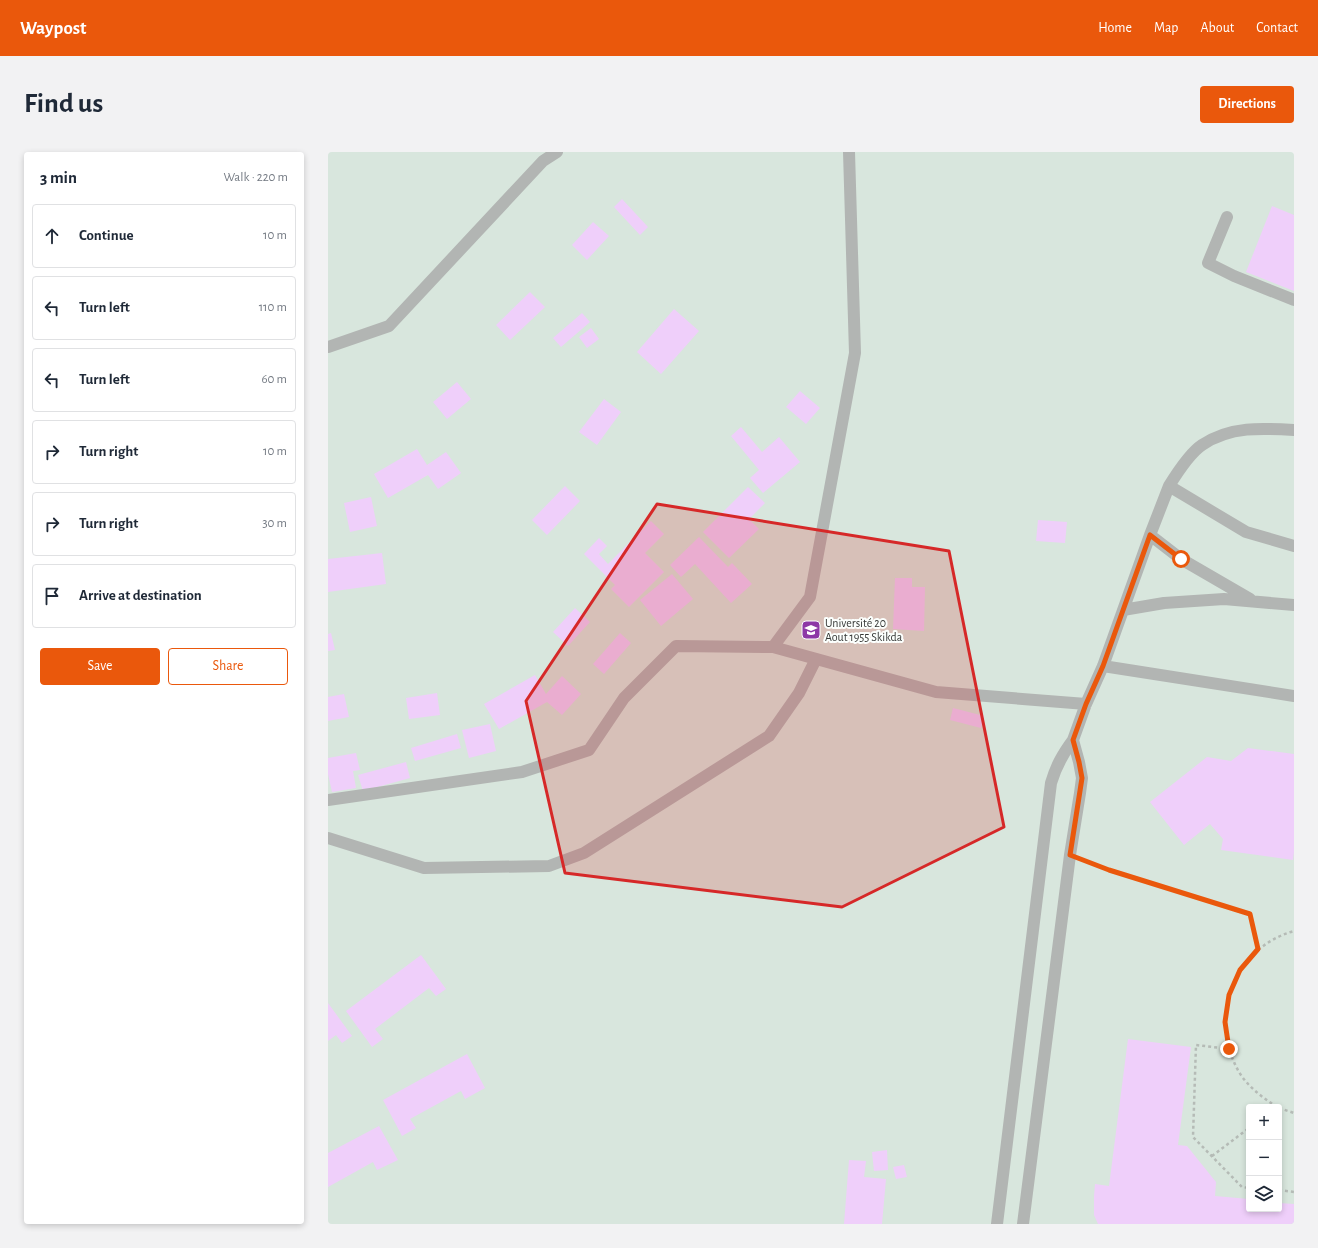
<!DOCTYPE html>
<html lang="en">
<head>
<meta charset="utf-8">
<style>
  body { margin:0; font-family:"Alegreya Sans",sans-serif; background:#f2f2f3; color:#1f2937 }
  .controls { position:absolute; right:12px; bottom:12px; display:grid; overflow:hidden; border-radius:4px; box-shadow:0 2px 6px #0003 }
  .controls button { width:36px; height:36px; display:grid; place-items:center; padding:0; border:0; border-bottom:1px solid #e0e1e3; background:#fff; color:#1f2937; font:20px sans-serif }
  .stop { position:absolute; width:12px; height:12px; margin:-9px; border:3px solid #ea580c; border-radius:50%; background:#fff }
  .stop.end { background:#ea580c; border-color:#fff; box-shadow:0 1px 4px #0008 }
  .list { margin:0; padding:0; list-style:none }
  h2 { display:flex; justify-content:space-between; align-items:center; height:52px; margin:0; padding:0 16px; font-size:17px }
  h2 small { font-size:13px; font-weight:400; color:#747a83 }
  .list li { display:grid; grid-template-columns:26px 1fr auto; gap:12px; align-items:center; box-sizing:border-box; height:64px; margin:0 8px 8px; padding:0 8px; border:1px solid #e0e1e3; border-radius:4px }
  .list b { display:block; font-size:15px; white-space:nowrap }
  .list em { font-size:13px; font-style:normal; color:#747a83 }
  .actions { display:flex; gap:8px; padding:12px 16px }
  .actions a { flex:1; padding:9px 0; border:1px solid #ea580c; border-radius:4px; text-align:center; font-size:14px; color:#ea580c }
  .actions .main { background:#ea580c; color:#fff }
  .icon { flex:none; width:22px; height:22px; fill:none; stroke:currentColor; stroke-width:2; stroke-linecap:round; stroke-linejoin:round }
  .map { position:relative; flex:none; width:966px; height:1072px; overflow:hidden; border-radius:4px }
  header { display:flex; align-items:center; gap:24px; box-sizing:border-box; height:56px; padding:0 20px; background:#ea580c; color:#fff }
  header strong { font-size:19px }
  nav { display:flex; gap:22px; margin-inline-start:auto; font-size:14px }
  .intro { display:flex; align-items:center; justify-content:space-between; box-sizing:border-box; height:96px; padding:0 24px }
  h1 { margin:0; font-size:28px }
  .button { padding:10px 18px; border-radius:4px; background:#ea580c; color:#fff; font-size:14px; font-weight:700 }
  main { display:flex; gap:24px; padding:0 24px }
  aside { flex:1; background:#fff; border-radius:4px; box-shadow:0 2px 6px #0003 }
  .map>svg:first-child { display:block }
  .built { fill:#d8e6dd; fill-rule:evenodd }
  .building { fill:#efcffa }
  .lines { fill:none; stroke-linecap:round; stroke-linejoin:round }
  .path { stroke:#b5bbb6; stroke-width:2.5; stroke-dasharray:3 3; stroke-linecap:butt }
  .minor { stroke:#b2b5b3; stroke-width:12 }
  .route { stroke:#ea580c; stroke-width:5 }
  .marked { fill:#d62828; fill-opacity:0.2; stroke:#d62828; stroke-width:3; stroke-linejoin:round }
  .labels { text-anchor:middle; stroke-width:4; stroke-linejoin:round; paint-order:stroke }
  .poi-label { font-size:12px; fill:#353836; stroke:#fcfffd; text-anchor:start }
</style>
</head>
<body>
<header>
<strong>Waypost</strong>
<nav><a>Home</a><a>Map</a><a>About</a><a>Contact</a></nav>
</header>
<div class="intro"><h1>Find us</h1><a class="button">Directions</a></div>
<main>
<aside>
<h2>3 min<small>Walk · 220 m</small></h2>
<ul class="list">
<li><svg class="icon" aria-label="ahead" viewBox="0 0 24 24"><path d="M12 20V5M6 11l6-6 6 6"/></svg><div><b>Continue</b></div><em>10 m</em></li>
<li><svg class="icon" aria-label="left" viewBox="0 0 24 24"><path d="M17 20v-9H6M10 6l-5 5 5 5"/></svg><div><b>Turn left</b></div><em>110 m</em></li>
<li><svg class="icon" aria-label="left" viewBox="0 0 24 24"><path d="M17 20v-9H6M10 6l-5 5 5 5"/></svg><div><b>Turn left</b></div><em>60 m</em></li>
<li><svg class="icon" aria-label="right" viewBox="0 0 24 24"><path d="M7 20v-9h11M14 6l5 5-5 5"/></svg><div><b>Turn right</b></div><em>10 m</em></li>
<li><svg class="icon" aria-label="right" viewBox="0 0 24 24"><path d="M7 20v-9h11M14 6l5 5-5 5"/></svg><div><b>Turn right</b></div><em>30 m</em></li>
<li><svg class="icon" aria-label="arrive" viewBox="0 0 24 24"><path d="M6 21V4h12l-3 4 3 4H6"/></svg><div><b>Arrive at destination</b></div></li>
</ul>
<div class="actions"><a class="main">Save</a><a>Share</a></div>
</aside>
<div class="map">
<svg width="966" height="1072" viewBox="0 0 966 1072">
  <rect width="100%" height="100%" fill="#ecf3ee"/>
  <path class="built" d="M0 0H966V1072H0ZM921 955H951V1057H921Z"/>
  <path class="building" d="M294 47 320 75 312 83 286 55Z
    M944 54 966 63V139L918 120Z
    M265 70 281 84 259 108 244 93Z
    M202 140 217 155 182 188 168 173Z
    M346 157 371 179 333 222 309 200Z
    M254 161 262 170 233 195 225 186Z
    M263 176 271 187 259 196 251 185Z
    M129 230 143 247 119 267 105 250Z
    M472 239 492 256 478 272 458 255Z
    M276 247 293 260 269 293 251 280Z
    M413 275 434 300 451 285 472 310 435 341 422 326 431 318 403 284Z
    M89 297 99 313 118 300 133 321 110 337 100 323 60 346 46 322Z
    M237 334 252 349 219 383 204 368Z
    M420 335 437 351 421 367 431 377 401 406 375 380Z
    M43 345 49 374 22 380 16 351Z
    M710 368 739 370 737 391 708 389Z
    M323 369 336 382 317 401 336 420 301 455 283 437 287 433 256 402 271 386 279 394 271 402 280 412Z
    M371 385 400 415 404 411 424 432 403 451 367 412 353 425 342 413Z
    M54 401 58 432 0 440V407Z
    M344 422 365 447 333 474 312 448Z
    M567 426H584V435H597L596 479 565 477Z
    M247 456 262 470 240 494 225 480Z
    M3 481 7 498 0 499V482Z
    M292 481 303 491 276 522 265 512Z
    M207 523 218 542 234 524 253 542 234 563 219 550 171 577 156 552Z
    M109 541 112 563 81 567 78 546Z
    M16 542 21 565 0 569V545Z
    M625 556 656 564 653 576 622 568Z
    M162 572 168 599 141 606 134 578Z
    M129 582 133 596 87 609 83 596Z
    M920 596 966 602V700L965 708 893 698 895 687 882 672 856 693 822 650 879 605 903 609Z
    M28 601 32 618 25 619 28 636 4 640 0 622V606Z
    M78 610 82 626 35 639 30 623Z
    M93 803 118 837 108 844 101 836 47 877 55 887 44 895 18 859Z
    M0 851 24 884 14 891 8 883 0 889Z
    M800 887 863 895 850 993 859 994 888 1030 887 1044 921 1047V1057H951V1051L966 1052V1072H770L766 1063V1044L767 1032 781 1034Z
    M139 902 157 936 137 947 133 939 82 967 88 976 74 984 55 948Z
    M51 974 70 1008 49 1018 45 1010 0 1035V1001Z
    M559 998 560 1018 546 1019 544 1000Z
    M521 1008 538 1009 536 1025 558 1027 554 1072H516Z
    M576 1013 579 1025 568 1027 565 1015Z"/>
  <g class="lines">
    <path class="path" d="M758 709 781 718 922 762 930 797
      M901 897 868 893 865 985 914 1035 921 1036
      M949 955C934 945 920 935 911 920 880 866 905 796 966 779
      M951 956 966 961
      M884 1004 921 976
      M951 1038 966 1040"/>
    <path class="minor" d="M899 65 880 111 906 124 966 148
      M0 195 61 174 215 9 229 0
      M841 334C849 321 862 301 874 293 902 274 934 276 966 278
      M822 383 853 407 922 447
      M795 458 836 451 896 447 966 453
      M445 495 482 445 527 201 521 0
      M775 514 966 544
      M745 588 758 552 775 514 822 383 841 334 918 380 966 394
      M0 648 194 620 261 598 296 546 348 494 445 495 608 540 758 552
      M0 686 96 716 221 714 256 701 441 584 471 541 488 507
      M669 1072 723 631C728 614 734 603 745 588L751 610 754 626 752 641 742 703 695 1072"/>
  </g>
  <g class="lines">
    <path class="route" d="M853 407 822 383 775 514 758 552 745 588 751 610 754 626 742 703 781 718 922 762 930 797 912 818 901 843 897 870 901 897"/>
  </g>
  <path class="marked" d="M329 352 621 399 676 675 514 755 237 721 198 549Z"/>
  <defs>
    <symbol id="university-square" viewBox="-11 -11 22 22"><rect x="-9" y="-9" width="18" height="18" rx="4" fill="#8d38a6" stroke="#fcfffd"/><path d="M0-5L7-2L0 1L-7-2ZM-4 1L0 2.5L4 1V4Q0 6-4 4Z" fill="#fff"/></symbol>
  </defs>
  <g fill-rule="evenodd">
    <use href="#university-square" x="472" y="467" width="22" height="22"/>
  </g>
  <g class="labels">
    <g class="poi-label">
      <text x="497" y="475">Université 20<tspan x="497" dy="14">Aout 1955 Skikda</tspan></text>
    </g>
  </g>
</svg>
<div class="controls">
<button>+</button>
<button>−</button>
<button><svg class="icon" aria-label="layers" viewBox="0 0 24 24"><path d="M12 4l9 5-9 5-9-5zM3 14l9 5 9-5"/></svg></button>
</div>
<div class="stop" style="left:853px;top:407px"></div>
<div class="stop end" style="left:901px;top:897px"></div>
</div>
</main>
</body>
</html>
